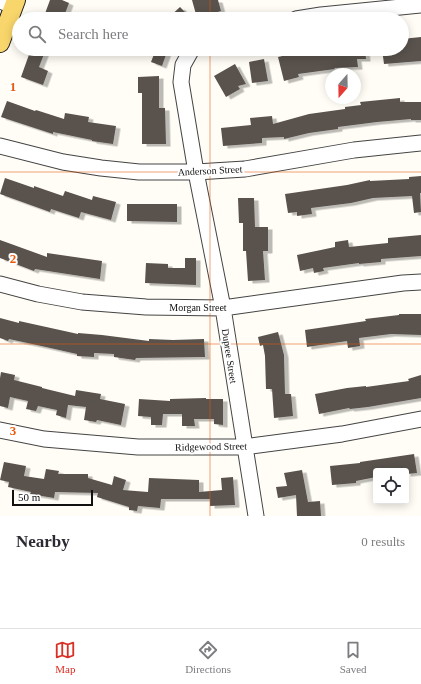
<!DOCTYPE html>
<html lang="en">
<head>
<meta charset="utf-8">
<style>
  body { margin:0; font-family:Georgia,serif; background:#f7f7f7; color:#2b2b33 }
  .controls { position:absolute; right:12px; bottom:12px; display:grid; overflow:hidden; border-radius:4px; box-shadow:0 2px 10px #0003 }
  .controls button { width:36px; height:36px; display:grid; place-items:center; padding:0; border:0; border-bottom:1px solid #e1e1e2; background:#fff; color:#2b2b33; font:20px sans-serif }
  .compass { position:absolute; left:325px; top:68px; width:36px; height:36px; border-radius:50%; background:#fff; box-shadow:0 2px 10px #0003; rotate:200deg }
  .scale { position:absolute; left:12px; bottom:10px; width:81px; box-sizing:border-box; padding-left:4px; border:2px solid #111; border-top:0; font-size:11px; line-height:14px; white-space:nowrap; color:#111; -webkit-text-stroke:3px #fff; paint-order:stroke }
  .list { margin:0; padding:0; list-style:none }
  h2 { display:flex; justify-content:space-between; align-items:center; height:52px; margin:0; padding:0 16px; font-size:17px }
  h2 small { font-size:13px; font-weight:400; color:#7c7c81 }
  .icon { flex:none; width:22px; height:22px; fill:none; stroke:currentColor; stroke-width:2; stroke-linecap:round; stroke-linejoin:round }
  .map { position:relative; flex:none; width:421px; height:516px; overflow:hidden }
  .search { position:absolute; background:#fff; box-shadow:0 2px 10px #0003; left:12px; right:12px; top:12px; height:44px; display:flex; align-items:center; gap:10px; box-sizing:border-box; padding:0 14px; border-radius:22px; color:#7c7c81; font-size:15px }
  .sheet { height:112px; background:#fff }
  nav { display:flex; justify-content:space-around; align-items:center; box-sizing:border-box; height:56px; border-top:1px solid #e1e1e2; background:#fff; font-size:11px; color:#7c7c81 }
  nav a { display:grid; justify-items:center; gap:2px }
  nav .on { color:#d93025 }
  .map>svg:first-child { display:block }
  .building { fill:#5a524d; filter:url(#shadow) }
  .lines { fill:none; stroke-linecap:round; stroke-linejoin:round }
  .minor-casing { stroke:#444; stroke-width:17 }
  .major-casing { stroke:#222; stroke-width:20 }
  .minor { stroke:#fff; stroke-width:15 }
  .major { stroke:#f9d66b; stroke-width:18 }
  .grid { fill:none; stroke:#e8590c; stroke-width:1; stroke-opacity:0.55 }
  .labels { text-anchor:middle; stroke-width:4; stroke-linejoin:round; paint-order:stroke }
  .street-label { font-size:10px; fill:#111; stroke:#fff }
  .grid-label { font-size:13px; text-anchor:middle; font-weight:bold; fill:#e8590c; stroke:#fff; stroke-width:4; stroke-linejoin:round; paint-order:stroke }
</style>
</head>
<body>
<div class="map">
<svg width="421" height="516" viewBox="0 0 421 516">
  <defs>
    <filter id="shadow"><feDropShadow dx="4.5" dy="2.5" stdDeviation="0" flood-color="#0004"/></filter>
  </defs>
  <rect width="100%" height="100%" fill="#fffdf5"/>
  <path class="building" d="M50 0H62L69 3 63 19H43Z
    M192 0H218L221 11 197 18Z
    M180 7 192 19H167Z
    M421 37V61L384 64 382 49H402V39Z
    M31 49H46L39 67 48 71 43 85 21 77Z
    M156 49H168L162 66 151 62Z
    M321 49H365L366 59H357L358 67 334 68 335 69 298 74 299 77 284 81 278 57 300 52Z
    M264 59 268 81 252 83 249 62Z
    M235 64 246 84 238 86 240 89 226 97 214 76Z
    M159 76V108H165L166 144H142V93H138V77Z
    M400 98V102H421V120H411V119L377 122 338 127V129L309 133 284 139V137L262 138V143L223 146 221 128 251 125 250 118 272 116 273 124 309 114 345 109V107L361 105 360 102Z
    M7 101 35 111 36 110 64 119 65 113 89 117 88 122 116 126 113 144 92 141V140L53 132V134L1 117Z
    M421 176V193H420L421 212 414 213 412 196 373 198 351 203 311 208 312 214 297 216V212L288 213 285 194 347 185 370 180V181L409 179V177Z
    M5 178 34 188V186L63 196 65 191 92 200 93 196 116 202 111 220 81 212 79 218 51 209 50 212 0 194Z
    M238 198H254L255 227H268V251H263L265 280 248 281 246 251H243V223H239Z
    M127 204H177V222L127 221Z
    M421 235V256L381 259V262L359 264V263L323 268 324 271 314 273 313 268 300 271 297 255 335 247V242L348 240 349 247 388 243V238Z
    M0 240 47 257V253L102 261 100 279 35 269 34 271 0 258Z
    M185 258H196V285L145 283 146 263 168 264V268H185Z
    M399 314H421V335L391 334 359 338 360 346 348 348 347 341 307 347 305 330 366 321 365 319 399 315Z
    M0 318 19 323V321L78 334V333L102 335 149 341V339L173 340 204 339 205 357 136 358 135 360 114 357V354L94 353V357L77 356V354L46 347 9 339 8 341 0 338Z
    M278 332 284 355 285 394H291L293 416 274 418 272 389H266L265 356 263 345 260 346 258 337Z
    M1 372 15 375 14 380 42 387V388L75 396 76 390 101 394 100 399 125 404 121 425 97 420 96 422 84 420 86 407 68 405 66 418 56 415 57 410 38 406 36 411 26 409 28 401 10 397 8 408 0 406V378Z
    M421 375V398L368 407 350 409 349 408 319 414 315 394 347 388 366 386V387L409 381 408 379Z
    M206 398V399H223V425L214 424V419H194L195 426H182V414H163L162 425H151V417L138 416 139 399 170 401V399Z
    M414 454 417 473 406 474V471H376V477L356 481V483L332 485 330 466 360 463V462Z
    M4 462 26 466 24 476 44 479 46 469 59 471 58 474H88V478L112 485 114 476 126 480 123 490 148 492 149 478 199 480V492L222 490 221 478 233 477 235 505 210 506V499H161L160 508 138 506 137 511 129 510V507L97 497 98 493 55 492 54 498 30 494 31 492 8 487 9 482 0 480Z
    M302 470 308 502 320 501 321 516H297L296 495 278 498 276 487 287 486 284 473Z"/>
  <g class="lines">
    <defs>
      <path id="minor" d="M0 1 14 6
        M296 19 321 15 421 5
        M192 49 183 65 181 82 196 172 223 308 256 516
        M0 146 63 162 101 168 139 172H196L245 169 354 150 421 143
        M0 284 38 294 82 302 146 307 223 308 403 283 421 282
        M0 430 44 439 138 447H244L342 434 421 419"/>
      <path id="major" d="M0 43 16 0"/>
    </defs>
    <use href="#minor" class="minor-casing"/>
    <use href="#major" class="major-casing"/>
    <use href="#minor" class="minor"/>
    <use href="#major" class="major"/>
  </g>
  <path class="grid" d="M210 0V19M210 49V516M0 172H421M0 344H421"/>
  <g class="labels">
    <g class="street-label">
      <text transform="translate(210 170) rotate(-3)" y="4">Anderson Street</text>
      <text x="198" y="311">Morgan Street</text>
      <text transform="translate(230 356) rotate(81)" y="4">Dupree Street</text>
      <text transform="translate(211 446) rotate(-1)" y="4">Ridgewood Street</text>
    </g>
  </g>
  <g class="grid-label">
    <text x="13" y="91">1</text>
    <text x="13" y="263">2</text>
    <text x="13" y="435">3</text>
  </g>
</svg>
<div class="controls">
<button><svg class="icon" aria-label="locate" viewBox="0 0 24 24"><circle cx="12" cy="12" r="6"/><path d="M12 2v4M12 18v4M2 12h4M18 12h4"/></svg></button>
</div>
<svg class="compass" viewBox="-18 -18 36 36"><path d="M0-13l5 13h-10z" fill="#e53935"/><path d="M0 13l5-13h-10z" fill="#7c7c81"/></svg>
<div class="scale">50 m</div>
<div class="search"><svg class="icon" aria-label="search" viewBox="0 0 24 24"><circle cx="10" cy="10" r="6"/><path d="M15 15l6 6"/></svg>Search here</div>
</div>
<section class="sheet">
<h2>Nearby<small>0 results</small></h2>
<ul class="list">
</ul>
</section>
<nav>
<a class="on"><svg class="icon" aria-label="map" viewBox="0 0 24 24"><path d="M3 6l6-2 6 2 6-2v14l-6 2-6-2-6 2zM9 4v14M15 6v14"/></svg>Map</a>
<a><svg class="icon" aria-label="directions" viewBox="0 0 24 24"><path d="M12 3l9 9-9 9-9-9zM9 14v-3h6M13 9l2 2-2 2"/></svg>Directions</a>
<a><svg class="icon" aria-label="saved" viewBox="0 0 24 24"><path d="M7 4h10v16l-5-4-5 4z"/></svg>Saved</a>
</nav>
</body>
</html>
